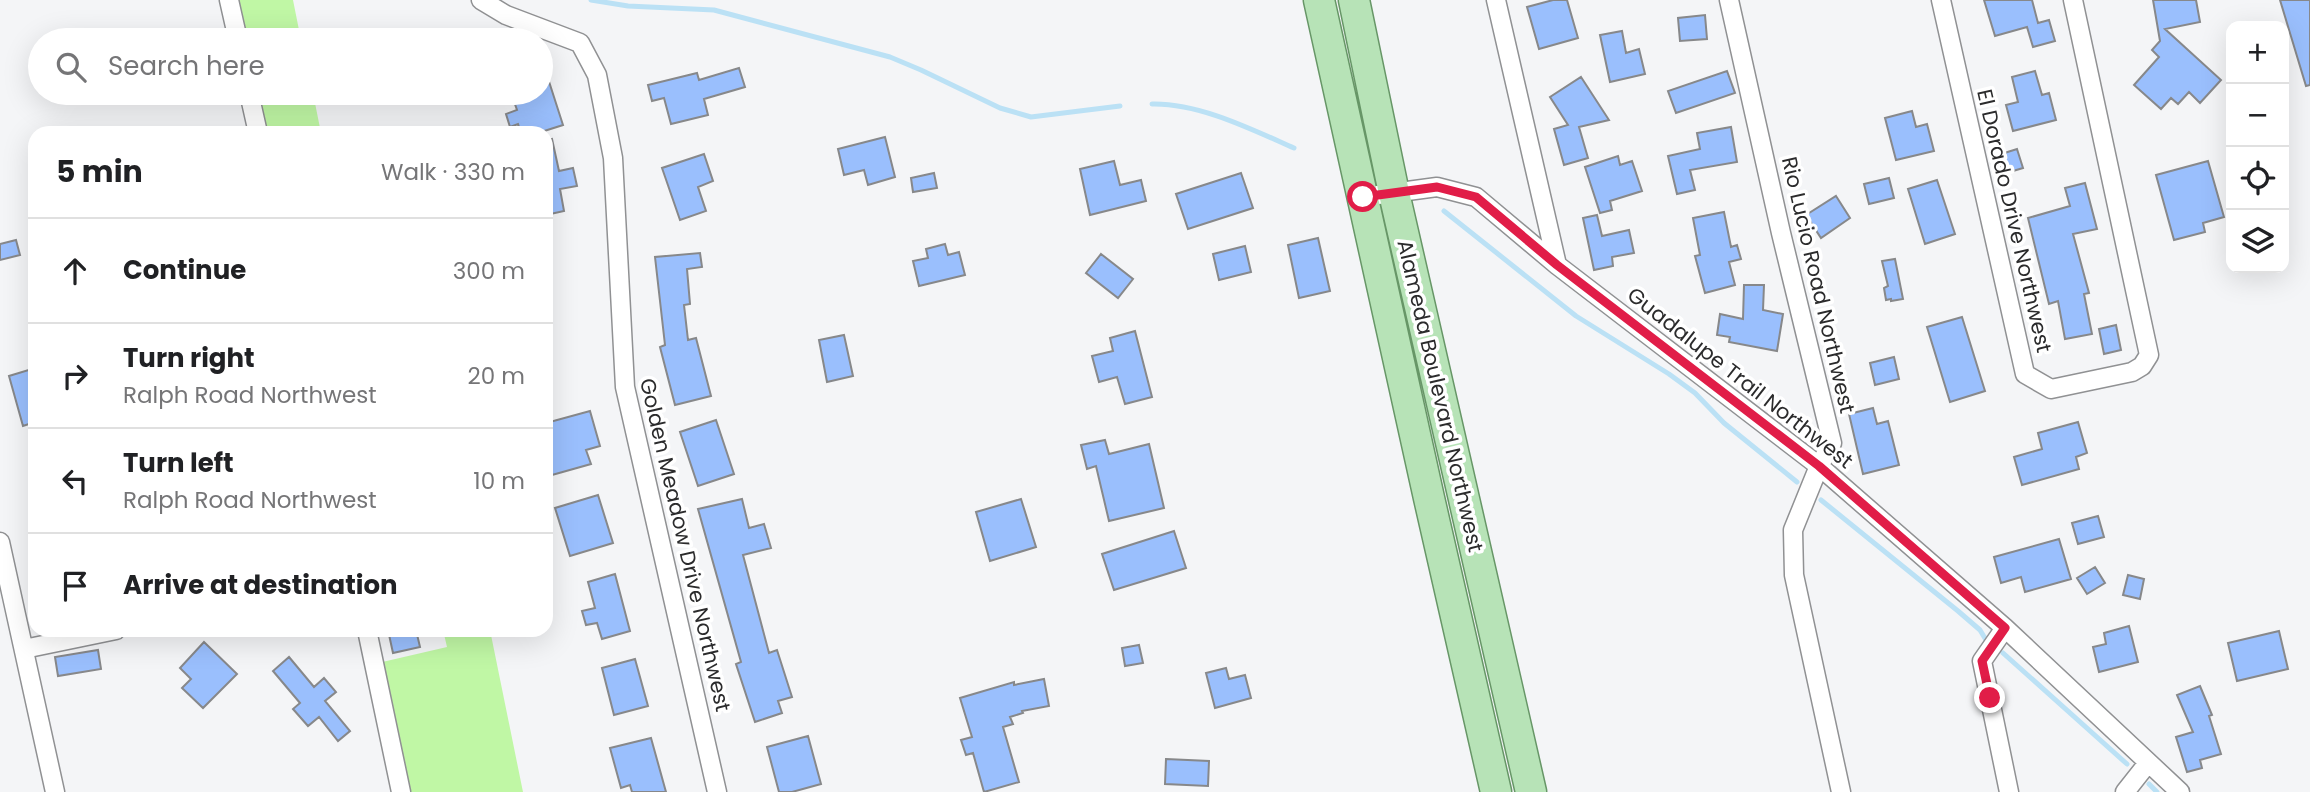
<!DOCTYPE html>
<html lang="en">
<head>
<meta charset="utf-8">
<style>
  body { margin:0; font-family:Poppins,sans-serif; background:#f2f2f2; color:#202124 }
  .controls { position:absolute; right:21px; top:21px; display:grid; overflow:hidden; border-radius:14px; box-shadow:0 7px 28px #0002 }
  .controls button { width:63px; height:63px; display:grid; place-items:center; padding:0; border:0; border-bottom:2px solid #e0e0e0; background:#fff; color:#202124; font:35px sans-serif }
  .stop { position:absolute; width:21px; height:21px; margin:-16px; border:5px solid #e11d48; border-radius:50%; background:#fff }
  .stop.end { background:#e11d48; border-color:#fff; box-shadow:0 2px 7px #0008 }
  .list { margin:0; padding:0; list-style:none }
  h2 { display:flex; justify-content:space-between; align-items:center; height:91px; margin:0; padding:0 28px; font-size:30px }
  h2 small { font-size:23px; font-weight:400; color:#757577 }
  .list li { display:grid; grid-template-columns:46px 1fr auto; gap:21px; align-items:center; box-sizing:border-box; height:105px; padding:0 28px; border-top:2px solid #e0e0e0 }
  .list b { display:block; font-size:26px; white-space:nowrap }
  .list p { margin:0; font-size:23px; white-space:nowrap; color:#757577 }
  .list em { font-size:23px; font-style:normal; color:#757577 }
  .icon { flex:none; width:38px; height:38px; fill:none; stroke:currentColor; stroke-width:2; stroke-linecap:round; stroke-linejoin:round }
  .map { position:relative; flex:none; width:2310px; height:792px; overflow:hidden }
  .search { position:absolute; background:#fff; box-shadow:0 7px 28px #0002; left:28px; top:28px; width:525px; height:77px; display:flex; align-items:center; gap:18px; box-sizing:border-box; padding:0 24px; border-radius:38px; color:#757577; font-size:26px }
  .panel { position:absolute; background:#fff; box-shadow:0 7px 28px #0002; left:28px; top:126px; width:525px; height:511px; border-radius:21px }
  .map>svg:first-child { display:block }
  .green { fill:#c0f7a5 }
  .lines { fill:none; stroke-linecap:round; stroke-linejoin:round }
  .stream { stroke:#bbe1f5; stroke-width:5 }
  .building { fill:#9abffd; stroke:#87888a; stroke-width:2 }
  .minor-casing { stroke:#909193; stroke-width:21 }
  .primary-casing { stroke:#679667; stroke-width:33 }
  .minor { stroke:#fff; stroke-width:18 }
  .primary { stroke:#b7e3b7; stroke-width:30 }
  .route { stroke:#e11d48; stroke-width:9 }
  .labels { text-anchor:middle; stroke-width:7; stroke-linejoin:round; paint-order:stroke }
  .street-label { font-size:21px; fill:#2b2b2c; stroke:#fff }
</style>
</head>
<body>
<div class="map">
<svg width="2310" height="792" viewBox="0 0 2310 792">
  <rect width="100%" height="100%" fill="#f4f5f7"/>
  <path class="green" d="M239 0H293L301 40H248Z
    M259 93H313L321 133H267Z
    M443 630H490L523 792H407L378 663 447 647Z"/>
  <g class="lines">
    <path class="stream" d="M591 0 628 6 714 10 890 57 921 70 1000 108 1031 117 1120 106
      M1152 104C1199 103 1251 129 1294 148
      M1444 211 1576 316 1669 374 1695 393 1724 423 1797 482
      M1821 500 1958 611 1980 630 1986 640
      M2003 653 2127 764
      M2149 784 2157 792"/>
  </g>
  <path class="building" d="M1553 0H1567L1578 38 1539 49 1527 7Z
    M1984 0H2032L2038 23 2049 20 2055 41 2033 47 2027 27 1995 36Z
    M2153 0H2196L2200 22 2165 29 2221 80 2200 103 2189 92 2178 104 2171 98 2161 109 2134 85 2159 57 2152 50 2160 41Z
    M2280 0H2310V85L2306 86Z
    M1705 15 1707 39 1680 41 1678 18Z
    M1622 31 1626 53 1639 49 1645 74 1610 82 1600 35Z
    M541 66H544L563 125 538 133H521L518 124 510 127 506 114 517 110 511 93H541Z
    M739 68 745 87 704 99 708 115 671 124 664 98 652 101 648 85 697 73 699 80Z
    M1727 71 1735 93 1676 113 1668 91Z
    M2035 71 2042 95 2049 93 2056 120 2013 131 2006 105 2018 102 2012 77Z
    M1581 77 1609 120 1579 127 1588 158 1564 165 1554 129 1568 125 1550 97Z
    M1912 111 1916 127 1927 124 1934 151 1896 160 1885 118Z
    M1731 127 1737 162 1690 170 1695 190 1677 194 1668 156 1700 149 1697 133Z
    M885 137 895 177 868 185 864 170 844 175 838 149Z
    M552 139 559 171 573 168 577 186 560 189 564 211 546 215V140Z
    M2017 149 2023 168 2003 174 1998 155Z
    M704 154 713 181 698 187 706 211 680 220 662 168Z
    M1618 156 1620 165 1632 161 1642 191 1610 201 1612 210 1600 213 1585 167Z
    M1114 161 1120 185 1141 180 1146 201 1090 215 1080 169Z
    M2208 161 2224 217 2203 223 2205 232 2174 240 2156 175Z
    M934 173 937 188 913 192 911 178Z
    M1241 173 1253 208 1188 229 1176 194Z
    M1889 178 1894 198 1869 204 1864 184Z
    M1937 180 1955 234 1925 244 1908 189Z
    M2085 183 2097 229 2073 234 2089 293 2084 294 2092 334 2065 339 2058 301 2049 304 2028 218 2070 206 2065 188Z
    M1836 196 1850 218 1821 238 1806 215Z
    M1724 212 1731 247 1737 245 1741 259 1729 262 1735 285 1705 293 1695 256 1700 255 1693 218Z
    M1597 215 1602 236 1629 230 1634 253 1612 257 1613 266 1594 270 1583 218Z
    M1318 238 1330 291 1299 298 1288 245Z
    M16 240 20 255 0 260V244Z
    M945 244 948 255 959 252 965 275 919 286 913 261 928 258 926 249Z
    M1245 246 1251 272 1219 280 1213 254Z
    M700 253 702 267 687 269 690 304 684 305 688 340 696 338 711 396 675 405 660 347 665 345 655 257Z
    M1101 254 1133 279 1118 298 1086 273Z
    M1895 259 1903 299 1891 301V299L1886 300 1884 288 1888 286 1882 261Z
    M1744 285H1764L1763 310 1783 314 1777 351 1729 342 1730 337 1717 335 1720 314 1743 319Z
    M1962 317 1985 391 1950 402 1927 327Z
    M2116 325 2121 350 2104 354 2099 329Z
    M1135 331 1152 397 1125 404 1117 377 1099 382 1092 356 1113 351 1110 338Z
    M844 335 853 376 827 382 819 340Z
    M1894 357 1899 379 1875 385 1870 363Z
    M35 368V422L23 426 9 376Z
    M1873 408 1877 424 1888 421 1899 465 1863 474 1849 414Z
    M590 411 600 446 586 450 591 464 552 475 546 454V423Z
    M716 420 734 474 698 486 680 432Z
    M2078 422 2087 453 2076 457 2079 469 2022 485 2014 457 2042 449 2038 433Z
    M1105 440 1109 454 1149 444 1164 508 1109 521 1096 466 1087 469 1081 445Z
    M598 495 613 543 570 556 555 508Z
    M742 499 749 528 764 524 771 548 743 555 769 653 777 650 792 697 778 701 782 713 755 722 736 664 741 662 698 509Z
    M1021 499 1036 547 990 561 976 512Z
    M2098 516 2104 537 2078 544 2072 523Z
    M1174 531 1186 568 1114 590 1102 554Z
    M2059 539 2071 579 2025 592 2021 577 2001 583 1994 557Z
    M2095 567 2105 583 2087 594 2077 578Z
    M615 574 630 631 602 639 597 623 586 625 582 611 595 608 588 582Z
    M2128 575 2144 579 2140 599 2123 595Z
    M2129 626 2138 662 2099 672 2093 647 2106 644 2104 633Z
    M388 630H416L420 647 393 653Z
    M2279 631 2288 669 2237 681 2228 643Z
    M204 642 237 674 203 708 182 688 191 679 180 668Z
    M1139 645 1143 663 1125 666 1122 648Z
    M98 650 101 669 58 676 55 657Z
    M289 657 314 687 324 678 336 692 325 701 350 731 338 741 319 717 308 726 293 709 300 703 273 671Z
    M635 659 648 706 614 715 602 668Z
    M1226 668 1229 679 1245 675 1251 698 1215 708 1206 673Z
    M1044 679 1049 706 1022 711 1023 713 1010 717 1013 724 1003 727 1019 782 984 792 973 753 966 755 961 740 972 737 960 698 1014 682V685Z
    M2200 686 2212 715 2209 716 2221 754 2200 760 2202 768 2187 772 2176 737 2193 732 2177 695Z
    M808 736 821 784 792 792H779L767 747Z
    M651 738 666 792H632L630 785 621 788 610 748Z
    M1166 759 1209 761 1208 786 1165 784Z"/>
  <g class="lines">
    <defs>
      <path id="minor" d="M229 0 238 40
        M481 0 506 15 580 43 597 75 613 158 625 387 717 792
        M1496 0 1557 265
        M1729 0 1781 233 1832 443 1819 466 1793 530 1794 575 1841 792
        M1941 0 2025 374 2051 389 2132 372 2142 366 2149 355 2073 0
        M249 93 258 133
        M1363 197 1437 187 1476 197 1557 265 1819 466 2005 628 2180 792
        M0 542 55 792
        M2005 628 1982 661 2009 792
        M367 630 401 792
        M24 649 116 630
        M2125 792 2148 763"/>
      <path id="primary" d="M1319 0 1429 498 1496 792
        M1354 0 1394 193 1531 792"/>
    </defs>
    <use href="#minor" class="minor-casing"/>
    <use href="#primary" class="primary-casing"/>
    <use href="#minor" class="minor"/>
    <use href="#primary" class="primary"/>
  </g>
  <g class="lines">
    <path class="route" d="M1363 197 1437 187 1476 197 1557 265 1819 466 2005 628 1982 661 1990 698"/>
  </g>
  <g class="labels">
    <g class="street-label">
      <text transform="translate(2014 221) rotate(77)" y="7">El Dorado Drive Northwest</text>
      <text transform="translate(1818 285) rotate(77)" y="7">Rio Lucio Road Northwest</text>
      <text transform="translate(1740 378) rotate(38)" y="7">Guadalupe Trail Northwest</text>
      <text transform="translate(1440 396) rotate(77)" y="7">Alameda Boulevard Northwest</text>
      <text transform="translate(685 545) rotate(77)" y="7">Golden Meadow Drive Northwest</text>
    </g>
  </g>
</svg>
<div class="controls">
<button>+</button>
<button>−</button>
<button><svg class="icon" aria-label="locate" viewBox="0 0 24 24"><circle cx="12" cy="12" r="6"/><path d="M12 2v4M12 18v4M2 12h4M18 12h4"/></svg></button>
<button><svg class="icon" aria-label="layers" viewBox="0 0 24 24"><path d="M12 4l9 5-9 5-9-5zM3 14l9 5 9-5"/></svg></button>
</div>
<div class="stop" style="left:1363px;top:197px"></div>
<div class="stop end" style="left:1990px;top:698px"></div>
<div class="search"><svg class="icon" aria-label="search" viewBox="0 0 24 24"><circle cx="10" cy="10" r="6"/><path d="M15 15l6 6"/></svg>Search here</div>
<section class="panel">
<h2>5 min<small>Walk · 330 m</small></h2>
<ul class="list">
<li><svg class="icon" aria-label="ahead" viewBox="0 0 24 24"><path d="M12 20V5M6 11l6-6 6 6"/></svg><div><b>Continue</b></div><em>300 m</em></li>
<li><svg class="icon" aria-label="right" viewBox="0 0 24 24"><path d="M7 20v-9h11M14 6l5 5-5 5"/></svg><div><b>Turn right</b><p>Ralph Road Northwest</p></div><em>20 m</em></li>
<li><svg class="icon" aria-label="left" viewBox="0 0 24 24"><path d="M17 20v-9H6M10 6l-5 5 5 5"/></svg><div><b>Turn left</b><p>Ralph Road Northwest</p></div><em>10 m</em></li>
<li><svg class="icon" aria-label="arrive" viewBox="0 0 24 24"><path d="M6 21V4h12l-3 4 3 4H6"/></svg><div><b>Arrive at destination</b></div></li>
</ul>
</section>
</div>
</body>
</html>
